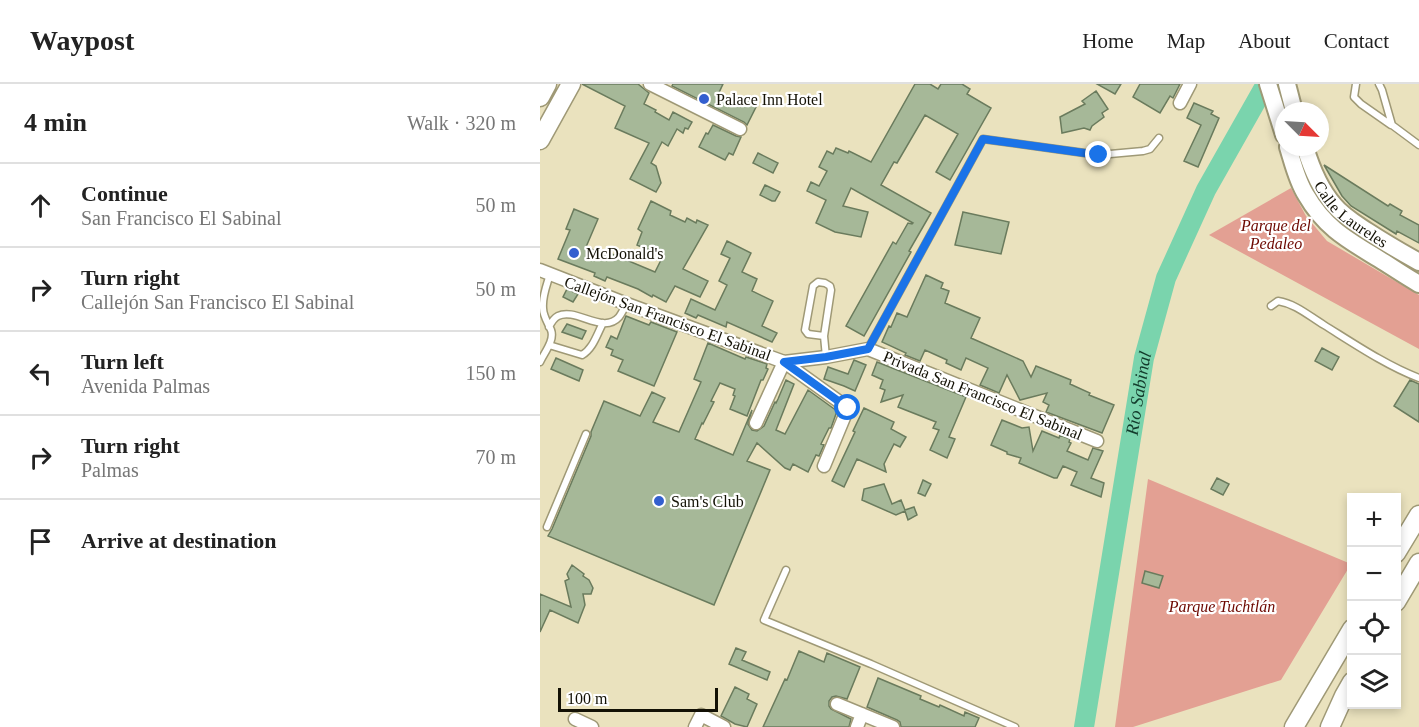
<!DOCTYPE html>
<html lang="en">
<head>
<meta charset="utf-8">
<style>
  body { margin:0; font-family:"Times New Roman",serif; background:#f2f2f2; color:#222 }
  .controls { position:absolute; right:18px; bottom:18px; display:grid; overflow:hidden; border-radius:0px; box-shadow:0 3px 9px #0003 }
  .controls button { width:54px; height:54px; display:grid; place-items:center; padding:0; border:0; border-bottom:2px solid #e0e0e0; background:#fff; color:#222; font:30px sans-serif }
  .compass { position:absolute; left:735px; top:18px; width:54px; height:54px; border-radius:50%; background:#fff; box-shadow:0 3px 9px #0003; rotate:114deg }
  .scale { position:absolute; left:18px; bottom:15px; width:160px; box-sizing:border-box; padding-left:6px; border:3px solid #131105; border-top:0; font-size:16px; line-height:21px; white-space:nowrap; color:#131105; -webkit-text-stroke:4px #fff; paint-order:stroke }
  .stop { position:absolute; width:18px; height:18px; margin:-14px; border:4px solid #1a73e8; border-radius:50%; background:#fff }
  .stop.end { background:#1a73e8; border-color:#fff; box-shadow:0 2px 6px #0008 }
  .list { margin:0; padding:0; list-style:none }
  h2 { display:flex; justify-content:space-between; align-items:center; height:78px; margin:0; padding:0 24px; font-size:26px }
  h2 small { font-size:20px; font-weight:400; color:#767676 }
  .list li { display:grid; grid-template-columns:39px 1fr auto; gap:18px; align-items:center; box-sizing:border-box; height:84px; padding:0 24px; border-top:2px solid #e0e0e0 }
  .list b { display:block; font-size:22px; white-space:nowrap }
  .list p { margin:0; font-size:20px; white-space:nowrap; color:#767676 }
  .list em { font-size:20px; font-style:normal; color:#767676 }
  .icon { flex:none; width:33px; height:33px; fill:none; stroke:currentColor; stroke-width:2; stroke-linecap:round; stroke-linejoin:round }
  .map { position:relative; flex:none; width:879px; height:643px; overflow:hidden }
  header { display:flex; align-items:center; gap:36px; box-sizing:border-box; height:84px; padding:0 30px; background:#fff; border-bottom:2px solid #e0e0e0 }
  header strong { font-size:28px }
  nav { display:flex; gap:33px; margin-inline-start:auto; font-size:21px }
  main { display:flex }
  aside { flex:1; background:#fff }
  .map>svg:first-child { display:block }
  .green { fill:#e3a093 }
  .lines { fill:none; stroke-linecap:round; stroke-linejoin:round }
  .river { stroke:#7ad4ad; stroke-width:20 }
  .building { fill:#a6b898; stroke:#6a7b5d; stroke-width:1.5 }
  .lane-casing { stroke:#9f9976; stroke-width:9 }
  .street-casing { stroke:#9f9976; stroke-width:15 }
  .secondary-casing { stroke:#9f9976; stroke-width:20 }
  .primary-casing { stroke:#9f9976; stroke-width:21 }
  .lane { stroke:#fff; stroke-width:6 }
  .street { stroke:#fff; stroke-width:12 }
  .secondary { stroke:#fff; stroke-width:16 }
  .primary { stroke:#fff; stroke-width:18 }
  .route { stroke:#1a73e8; stroke-width:8 }
  .poi-dot { fill:#335fcf; stroke:#fff; stroke-width:2 }
  .labels { text-anchor:middle; stroke-width:4.5; stroke-linejoin:round; paint-order:stroke }
  .poi-label { font-size:16px; fill:#131105; stroke:#fff; text-anchor:start }
  .street-label { font-size:16px; fill:#131105; stroke:#fff }
  .park-label { font-size:16px; font-style:italic; fill:#6d0800; stroke:#fff }
  .water-label { font-size:18px; font-style:italic; fill:#133b2c; stroke:#fff }
</style>
</head>
<body>
<header>
<strong>Waypost</strong>
<nav><a>Home</a><a>Map</a><a>About</a><a>Contact</a></nav>
</header>
<main>
<aside>
<h2>4 min<small>Walk · 320 m</small></h2>
<ul class="list">
<li><svg class="icon" aria-label="ahead" viewBox="0 0 24 24"><path d="M12 20V5M6 11l6-6 6 6"/></svg><div><b>Continue</b><p>San Francisco El Sabinal</p></div><em>50 m</em></li>
<li><svg class="icon" aria-label="right" viewBox="0 0 24 24"><path d="M7 20v-9h11M14 6l5 5-5 5"/></svg><div><b>Turn right</b><p>Callejón San Francisco El Sabinal</p></div><em>50 m</em></li>
<li><svg class="icon" aria-label="left" viewBox="0 0 24 24"><path d="M17 20v-9H6M10 6l-5 5 5 5"/></svg><div><b>Turn left</b><p>Avenida Palmas</p></div><em>150 m</em></li>
<li><svg class="icon" aria-label="right" viewBox="0 0 24 24"><path d="M7 20v-9h11M14 6l5 5-5 5"/></svg><div><b>Turn right</b><p>Palmas</p></div><em>70 m</em></li>
<li><svg class="icon" aria-label="arrive" viewBox="0 0 24 24"><path d="M6 21V4h12l-3 4 3 4H6"/></svg><div><b>Arrive at destination</b></div></li>
</ul>
</aside>
<div class="map">
<svg width="879" height="643" viewBox="0 0 879 643">
  <rect width="100%" height="100%" fill="#eae2be"/>
  <path class="green" d="M751 104 766 132 787 157 879 211V265L669 151Z
    M608 395 811 480 741 596 593 643H575Z"/>
  <g class="lines">
    <path class="river" id="s1" d="M544 643 604 274 626 194 666 106 726 0"/>
  </g>
  <path class="building" d="M42 0H98L109 9 104 20 116 26 115 28 129 36 133 28 152 38 148 45 145 44 143 49 137 45 128 62 122 58 111 79 116 82 121 99 116 108 90 95 109 59 75 44 85 22Z
    M133 0H183L177 13 193 21 198 12 217 21 207 41 204 38 132 2Z
    M375 0H390L398 5 401 0H422L430 5 427 10 451 24 410 96 396 88 418 50 385 31 357 79 354 78 341 101 391 129 369 167 371 168 324 252 306 242 353 158 356 160 368 139 372 140 373 139 311 104 303 122 328 128 321 153 295 148 276 139 286 116 267 107 271 98 279 102 287 87 279 83 287 67 293 70 296 64 308 69 309 67 331 78Z
    M557 0H581L575 10Z
    M600 0H640L633 14 630 12 620 29 593 13Z
    M556 7 568 25 562 29 564 33 552 42 550 46 544 44 522 49 520 33 545 20 542 17Z
    M654 19 673 27 671 30 679 34 658 83 644 77 661 41 647 34Z
    M173 41 196 52 201 53 193 71 189 69 185 76 159 63 166 49 168 50Z
    M218 69 238 79 233 89 213 79Z
    M784 81 848 122 850 120 862 127 860 131 879 141V159L857 147 856 150 811 122 802 112Z
    M225 101 240 108 235 117H232L220 111Z
    M111 117 131 127 130 131 145 138 147 134 156 139 157 136 168 141 143 185 168 197 160 213 135 202 126 218 113 211 112 213 98 205 67 193 65 197 54 192 55 189 18 175 30 146 26 145 34 125 58 135 46 163 64 170 65 167 115 188 123 172 97 161 102 148 98 145Z
    M423 128 469 138 461 170 415 161Z
    M187 157 211 169 202 188 217 195 212 207 233 217 222 242 237 249 232 258 187 238 186 243 158 231 156 234 145 229 151 215 175 226 187 201 179 197 190 174 181 170Z
    M386 191 403 199 401 204 409 207 405 219 440 234 431 254 483 277 491 293 496 282 531 296 530 300 550 309 549 311 574 321 562 349 506 328 509 321 503 318 507 309 480 316 467 291 459 309 440 301 448 284 426 274 421 286 406 279 407 276 385 266 380 277 365 271 366 269 342 258 349 242 351 243 357 229 367 233Z
    M27 205 38 210 33 218 23 213Z
    M86 232 109 241 111 238 137 248 114 302 78 287 83 276 71 271 73 266 66 263 71 252 77 255Z
    M27 240 46 247 42 255 22 248Z
    M168 259 205 275 206 273 227 280 226 284 228 285 223 296H221L207 332 190 325 195 312 193 311 195 305 180 299 171 317 174 318 163 340 162 339 155 355 193 371 212 326 208 340 212 346 217 347 224 342 235 318 236 319 238 315 246 296 254 300 236 346 245 350 268 306 297 327 291 344H289L281 360 284 361 279 372 276 371 268 388 253 380 250 386 245 384 217 359 207 377 230 386 174 521 8 452 12 445 51 352V348L64 317 100 332 112 308 125 314 113 338 139 348 161 298 154 295Z
    M782 264 799 273 792 286 775 277Z
    M16 274 43 286 39 297 11 285Z
    M314 276 326 281 315 307 304 302 284 295 288 283 308 290Z
    M337 278 426 313 409 353 415 355 407 374 390 366 399 346 393 344 396 338 358 323 363 311 341 318 345 306 340 304 343 296 332 291Z
    M870 296 879 300V338L854 322Z
    M324 324 354 338 351 345 366 353 360 363 354 360 344 380 346 388 317 375 304 403 292 397 315 348 313 347Z
    M462 336 482 344 489 343 493 367 502 347 519 354 520 351 530 355 529 358 531 359 527 367 548 376 553 364 563 367 551 394 564 399 561 413 531 401 537 388 523 382 517 394H514L479 379 481 374 467 370V368L451 361Z
    M677 394 689 400 683 411 671 405Z
    M383 396 391 400 385 412 378 409Z
    M344 400 352 420 361 416 365 426 374 423 377 431 368 436 365 427 356 431 322 416 324 405Z
    M32 481 44 490 43 492 49 496 53 504 51 510H43L45 521 38 539 10 526 0 548V510L31 523 25 497 29 495 27 490Z
    M605 487 623 492 619 504 602 499Z
    M196 564 206 568 202 576 230 588 227 596 189 580Z
    M259 567 284 578 287 569 320 583 307 615 296 612 292 613 289 617V622L291 625 311 635 309 643H223L245 595 247 596Z
    M338 594 381 612 380 615 399 623 400 621 424 632 425 628 439 634 435 643H361L360 638 357 636 327 623Z
    M195 603 209 610 207 615 217 620 207 643 195 640 181 632Z"/>
  <g class="lines">
    <defs>
      <path id="lane" d="M816 0 814 13 821 20 851 41
        M839 0 842 6 852 41 879 61
        M731 222 738 217C756 220 769 232 784 241 813 259 847 282 879 294
        M9 243C11 239 14 234 18 232 36 223 63 251 79 233 82 229 84 224 87 220
        M284 252 268 250 265 246 273 202 278 198 285 199 290 202 291 206 284 252 286 273
        M9 261 42 271C53 265 57 250 63 239
        M328 265 443 55 559 71 603 67 610 65 619 54
        M0 278C4 269 15 256 11 246 8 239 3 232 3 224 2 212 7 201 10 190
        M7 443 46 350
        M246 486 224 536 331 580 475 643"/>
      <path id="street" d="M110 0 200 45
        M640 19 650 0
        M0 186 87 220 244 278 286 273 328 265 557 357
        M216 339 244 278 308 324 284 382
        M297 620 353 643
        M35 635 52 643
        M155 643 161 631 184 643
        M317 643 322 630"/>
      <g id="secondary">
        <path d="M728 0 744 51"/>
        <path d="M747 0 754 27"/>
        <path d="M748 63C753 79 757 97 766 111 785 144 808 156 839 175 852 183 865 192 879 200"/>
        <path id="s2" d="M765 63C771 83 780 105 794 121 803 132 815 139 827 147 844 158 861 168 879 178"/>
      </g>
      <path id="primary" d="M0 13 7 0
        M0 56 31 0
        M856 469 879 431
        M856 518 879 479
        M754 643 812 545
        M790 643 804 612 812 598"/>
    </defs>
    <use href="#lane" class="lane-casing"/>
    <use href="#street" class="street-casing"/>
    <use href="#secondary" class="secondary-casing"/>
    <use href="#primary" class="primary-casing"/>
    <use href="#lane" class="lane"/>
    <use href="#street" class="street"/>
    <use href="#secondary" class="secondary"/>
    <use href="#primary" class="primary"/>
  </g>
  <g class="lines">
    <path class="route" d="M308 324 244 278 286 273 328 265 443 55 559 71"/>
  </g>
  <g class="poi-dot">
    <circle cx="164" cy="15" r="6"/>
    <circle cx="34" cy="169" r="6"/>
    <circle cx="119" cy="417" r="6"/>
  </g>
  <g class="labels">
    <g class="poi-label">
      <text x="176" y="21">Palace Inn Hotel</text>
      <text x="46" y="175">McDonald's</text>
      <text x="131" y="423">Sam's Club</text>
    </g>
    <g class="street-label">
      <text dy="6" stroke="none"><textPath href="#s2" startOffset="84">Calle Laureles</textPath></text>
      <text transform="translate(128 234) rotate(20)" y="6">Callejón San Francisco El Sabinal</text>
      <text transform="translate(443 311) rotate(22)" y="6">Privada San Francisco El Sabinal</text>
    </g>
    <g class="park-label">
      <text x="736" y="147">Parque del<tspan x="736" dy="18">Pedaleo</tspan></text>
      <text x="682" y="528">Parque Tuchtlán</text>
    </g>
    <g class="water-label">
      <text dy="6" stroke="none"><textPath href="#s1" startOffset="338">Río Sabinal</textPath></text>
    </g>
  </g>
</svg>
<div class="controls">
<button>+</button>
<button>−</button>
<button><svg class="icon" aria-label="locate" viewBox="0 0 24 24"><circle cx="12" cy="12" r="6"/><path d="M12 2v4M12 18v4M2 12h4M18 12h4"/></svg></button>
<button><svg class="icon" aria-label="layers" viewBox="0 0 24 24"><path d="M12 4l9 5-9 5-9-5zM3 14l9 5 9-5"/></svg></button>
</div>
<svg class="compass" viewBox="-18 -18 36 36"><path d="M0-13l5 13h-10z" fill="#e53935"/><path d="M0 13l5-13h-10z" fill="#767676"/></svg>
<div class="scale">100 m</div>
<div class="stop" style="left:308px;top:324px"></div>
<div class="stop end" style="left:559px;top:71px"></div>
</div>
</main>
</body>
</html>
